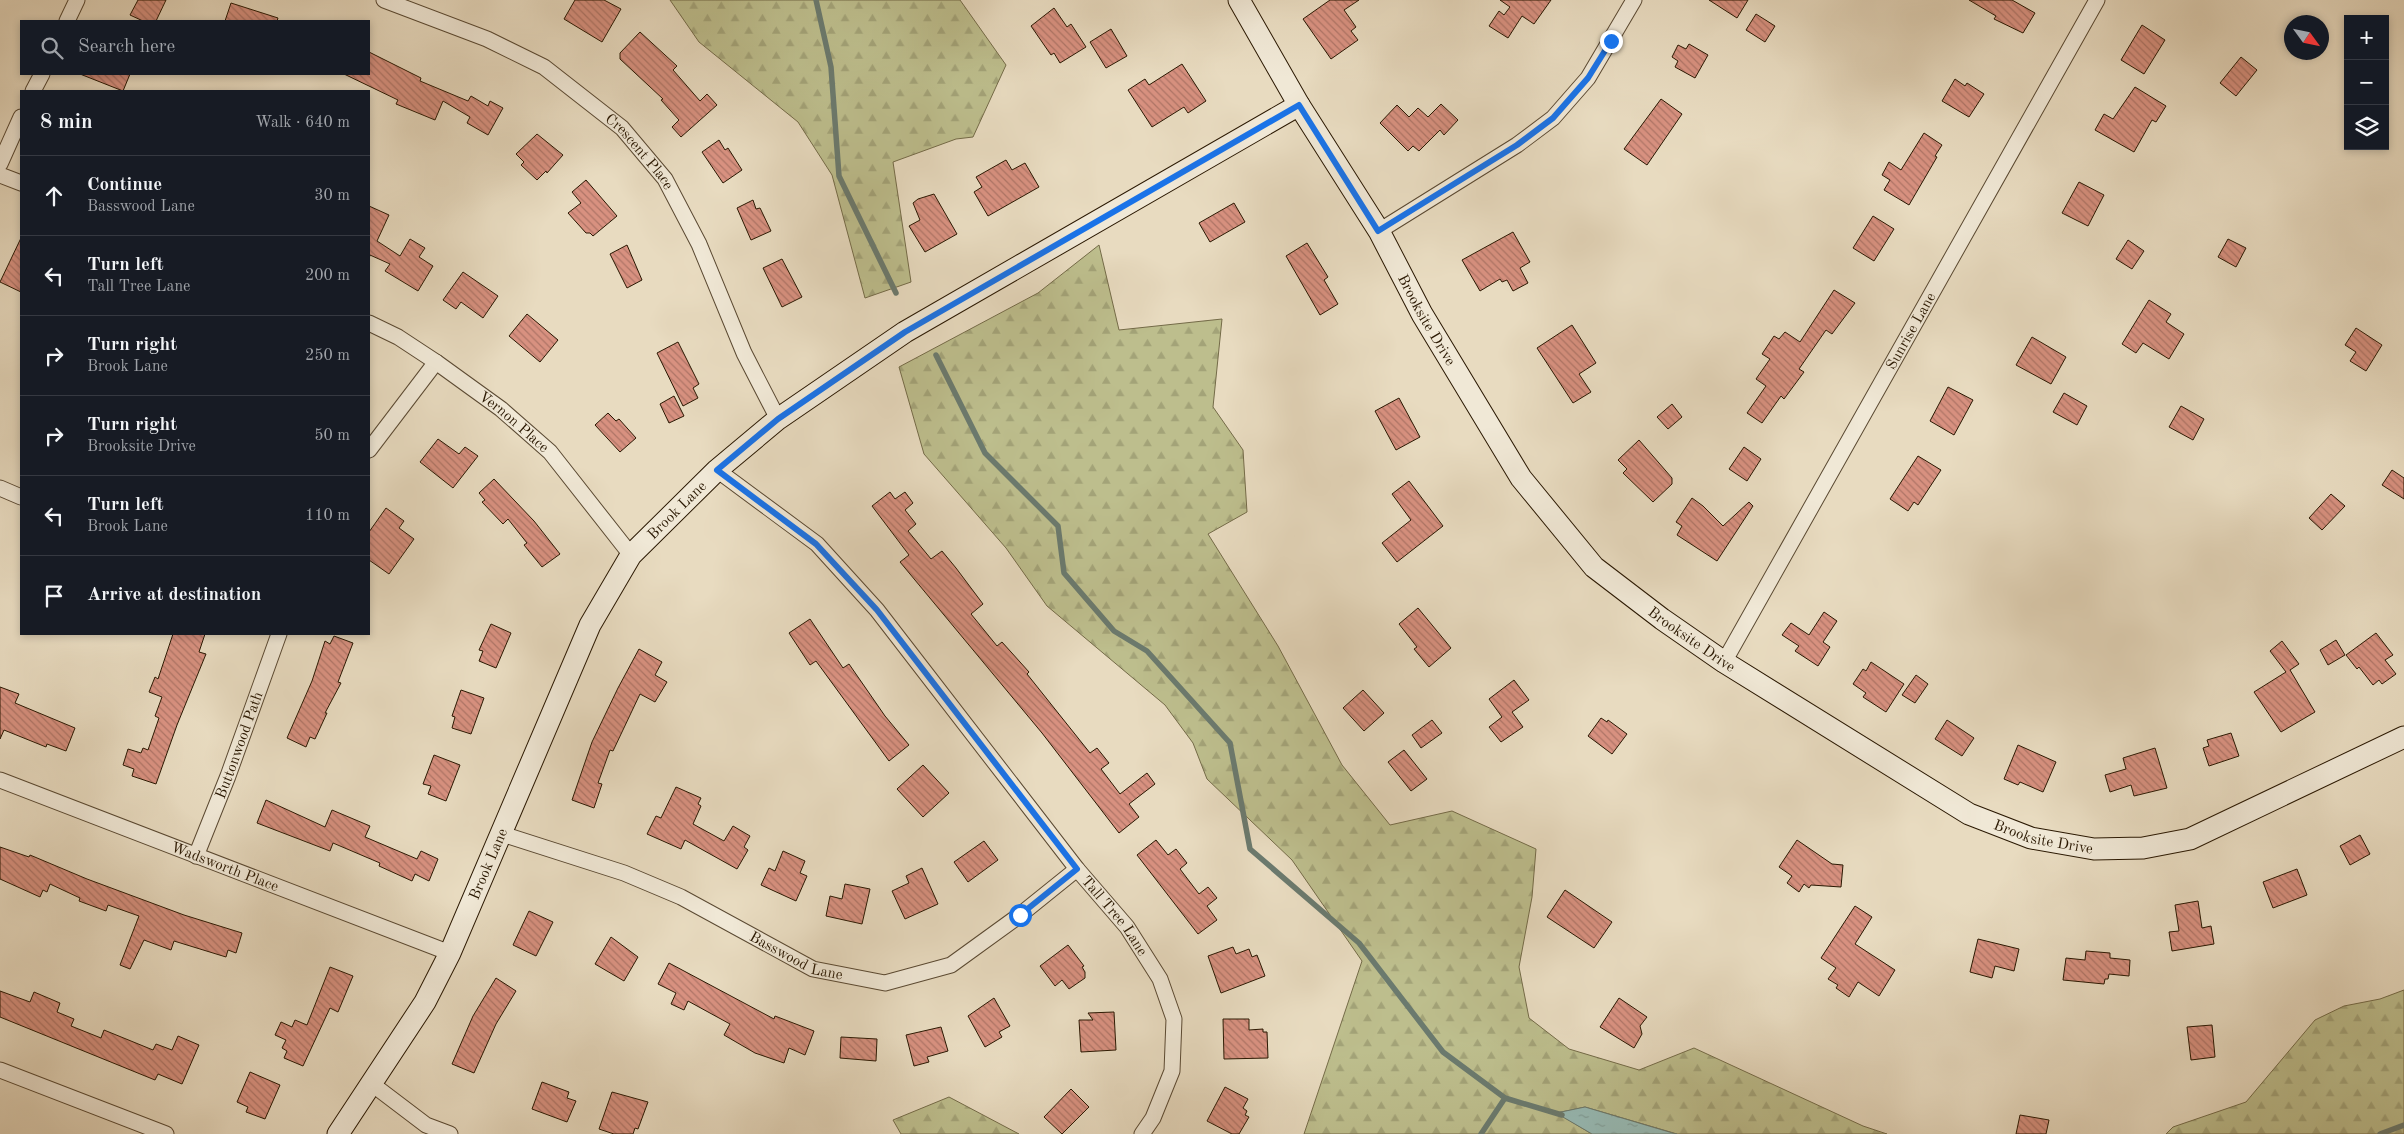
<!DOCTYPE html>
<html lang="en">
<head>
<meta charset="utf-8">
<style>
  body { margin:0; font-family:"Old Standard TT",serif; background:#20242c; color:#f1f3f6 }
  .controls { position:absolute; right:15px; top:15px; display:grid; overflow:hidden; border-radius:0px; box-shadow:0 2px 8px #0003 }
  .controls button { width:45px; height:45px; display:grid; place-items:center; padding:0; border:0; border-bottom:1px solid #363941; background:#171b24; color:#f1f3f6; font:25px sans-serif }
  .compass { position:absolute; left:2284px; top:15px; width:45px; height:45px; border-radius:50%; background:#171b24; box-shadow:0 2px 8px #0003; rotate:123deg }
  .stop { position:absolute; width:15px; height:15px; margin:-11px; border:4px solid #1a73e8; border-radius:50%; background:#fff }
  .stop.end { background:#1a73e8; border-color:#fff; box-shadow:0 1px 5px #0008 }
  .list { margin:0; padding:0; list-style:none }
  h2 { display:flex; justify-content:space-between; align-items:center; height:65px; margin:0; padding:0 20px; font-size:21px }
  h2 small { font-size:16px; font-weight:400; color:#9ea1a6 }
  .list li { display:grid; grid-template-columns:32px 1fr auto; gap:15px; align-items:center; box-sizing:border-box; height:80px; padding:0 20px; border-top:1px solid #363941 }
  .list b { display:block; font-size:19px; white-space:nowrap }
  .list p { margin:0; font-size:16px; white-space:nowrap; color:#9ea1a6 }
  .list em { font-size:16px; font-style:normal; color:#9ea1a6 }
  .icon { flex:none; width:28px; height:28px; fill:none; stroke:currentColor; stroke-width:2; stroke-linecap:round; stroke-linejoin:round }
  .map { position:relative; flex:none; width:2404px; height:1134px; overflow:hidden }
  .search { position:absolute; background:#171b24; box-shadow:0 2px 8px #0003; left:20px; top:20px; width:350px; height:55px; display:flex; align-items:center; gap:12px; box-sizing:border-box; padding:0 18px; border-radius:0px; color:#9ea1a6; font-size:19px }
  .panel { position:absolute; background:#171b24; box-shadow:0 2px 8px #0003; left:20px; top:90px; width:350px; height:545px; border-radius:0px }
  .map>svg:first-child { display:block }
  .forest { fill:url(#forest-firs); stroke:#746b48 }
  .water { fill:url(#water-ripples); stroke:#6b7a6e }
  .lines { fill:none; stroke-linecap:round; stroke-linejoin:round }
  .stream { stroke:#6b7a6e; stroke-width:5.5 }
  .building { fill:url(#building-back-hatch); stroke:#2a1802 }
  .street-casing { stroke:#5a4932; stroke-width:17 }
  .secondary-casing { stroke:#2a1802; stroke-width:23 }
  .street { stroke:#f0e8d6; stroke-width:15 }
  .secondary { stroke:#f0e8d6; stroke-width:21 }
  .route { stroke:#1a73e8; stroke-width:6 }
  .labels { text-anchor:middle; stroke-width:4.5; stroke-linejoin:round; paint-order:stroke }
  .street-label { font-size:15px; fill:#2a1802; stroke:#f0e8d6 }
</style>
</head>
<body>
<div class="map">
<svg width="2404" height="1134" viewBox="0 0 2404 1134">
  <defs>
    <pattern id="forest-firs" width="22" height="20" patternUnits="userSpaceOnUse" patternTransform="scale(1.25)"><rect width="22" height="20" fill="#bdbe8d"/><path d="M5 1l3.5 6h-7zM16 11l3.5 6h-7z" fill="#a3a378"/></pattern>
    <pattern id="water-ripples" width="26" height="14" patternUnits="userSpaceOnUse" patternTransform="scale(1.25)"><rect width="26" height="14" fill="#97bbb6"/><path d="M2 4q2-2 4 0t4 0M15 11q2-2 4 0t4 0" fill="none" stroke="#82a09b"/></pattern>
    <pattern id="building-back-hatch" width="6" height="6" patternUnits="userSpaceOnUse" patternTransform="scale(1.25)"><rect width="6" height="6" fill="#d89180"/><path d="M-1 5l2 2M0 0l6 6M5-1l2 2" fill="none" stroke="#af7567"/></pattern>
  </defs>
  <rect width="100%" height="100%" fill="#e8dbc0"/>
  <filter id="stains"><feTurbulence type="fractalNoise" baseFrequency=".004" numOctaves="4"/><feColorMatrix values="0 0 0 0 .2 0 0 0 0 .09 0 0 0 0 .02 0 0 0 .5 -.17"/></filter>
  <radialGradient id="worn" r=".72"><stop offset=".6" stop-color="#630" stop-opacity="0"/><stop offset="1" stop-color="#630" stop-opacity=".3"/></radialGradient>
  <path class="forest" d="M670 0H960L1006 65 973 137 956 139 893 162 911 282 865 298 832 175 798 122 699 42Z
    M1099 245 1119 330 1222 319 1213 407 1243 450 1247 512 1208 534 1278 646 1342 765 1390 825 1452 811 1536 849 1532 897 1519 967 1529 1018 1569 1049 1639 1070 1694 1048 1863 1126 1887 1134H1677L1585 1107 1557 1113 1592 1134H1304L1362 961 1292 860 1207 779 1193 743 1165 705 1047 606 1006 548 924 454 899 367 1038 293Z
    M2404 990V1134H2166L2173 1127 2246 1102 2315 1020 2344 1006 2380 999Z
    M949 1097 1019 1134H901L893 1120Z"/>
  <path class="water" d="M1585 1107 1676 1134H1677H1592L1556 1113Z"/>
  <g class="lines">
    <path class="stream" d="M816 0 831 67 839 176 896 293
      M936 355 985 453 1058 526 1064 573 1114 631 1147 651 1230 743 1250 849 1359 943 1443 1052 1505 1098
      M1481 1134 1505 1098 1562 1115
      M2380 1134 2404 1125"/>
  </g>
  <path class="building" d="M138 0H166L156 21H143L130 15Z
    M575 0H604L621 9 602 42 564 19Z
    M1330 0H1359L1344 10 1356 27 1351 31 1358 40 1331 59 1303 19Z
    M1500 0H1551L1534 24 1522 16 1508 38 1489 26 1499 11 1504 15 1510 7Z
    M1709 0H1748L1737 18Z
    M1969 0H2012L2035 13 2023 33 1994 19 1996 16Z
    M231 3 278 18 277 21H225Z
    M1054 8 1067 27 1071 24 1086 47 1060 63 1054 53 1051 55 1031 26Z
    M1756 14 1775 26 1765 42 1746 30Z
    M2142 25 2165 40 2144 74 2121 60Z
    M1111 29 1127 56 1106 68 1090 42Z
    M640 32 677 66 673 70 700 101 707 94 717 105 681 137 672 127 679 120 661 100 663 99 620 59V53Z
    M1689 44 1708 55 1695 78 1675 67 1678 61 1672 57 1678 45 1686 49Z
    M369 52 421 78 420 81 468 101 471 96 488 106 490 101 503 108 488 135 467 123 470 117 443 101 435 120 396 104 398 100 344 74H369Z
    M2241 57 2257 70 2236 96 2220 83Z
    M1182 64 1206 101 1188 113 1184 107 1152 127 1128 90 1145 79 1149 85Z
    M80 74H130L123 91Z
    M1955 79 1965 86 1967 83 1984 94 1969 117 1942 101Z
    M2135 87 2166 106 2156 122 2152 120 2134 152 2095 130 2104 114 2113 119Z
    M1661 99 1682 114 1647 165 1624 149Z
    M1441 104 1458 120 1444 135 1440 130 1419 151 1413 146 1408 151 1380 123 1397 105 1409 117 1418 108 1428 117Z
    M1924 133 1942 145 1935 156 1937 157 1909 205 1884 190 1890 180 1882 175 1889 162 1901 170Z
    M537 134 563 155 547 173 546 171 537 180 521 165 524 162 516 154Z
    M719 140 725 150 728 148 742 170 723 183 702 152Z
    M1006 160 1012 170 1025 163 1039 187 988 216 974 192 982 187 976 177Z
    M586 180 617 216 593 236 590 233H586L568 213 581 203 572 192Z
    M2079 182 2104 195 2088 226 2062 213Z
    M934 194 957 234 925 252 909 226 920 220 913 203 918 199Z
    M753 200 756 209 760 208 761 210 771 231 751 240 737 208Z
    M1234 203 1245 222 1210 242 1199 223Z
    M369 206 389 215 377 241 400 256 410 239 425 248 419 257 433 266 418 291 385 271 390 264 370 255 369 259Z
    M1873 216 1894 229 1874 261 1853 248Z
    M1513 232 1530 262 1520 268 1528 283 1513 291 1507 280 1502 282 1500 279 1480 291 1462 260Z
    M21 238V292L0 282Z
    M2228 239 2246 248 2236 267 2218 257Z
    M2128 240 2144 251 2132 269 2116 259Z
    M1307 243 1328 277 1324 280 1338 304 1320 315 1286 256Z
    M627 245 642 280 627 288 610 254Z
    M782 259 802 297 782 307 763 268Z
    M463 272 498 296 483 318 461 302 456 309 443 300Z
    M1834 290 1855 303 1832 334 1826 330 1799 369 1804 372 1784 399 1781 396 1762 423 1747 413 1766 386 1756 379 1770 359 1762 354 1774 336 1779 339 1785 332 1800 342Z
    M2149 300 2171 314 2166 322 2184 334 2169 359 2143 343 2136 353 2122 344Z
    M527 314 558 340 540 362 509 336Z
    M1572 325 1596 363 1579 374 1591 392 1573 403 1537 348Z
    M2356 328 2382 345 2366 371 2350 361 2356 352 2345 345Z
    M2032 337 2066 357 2051 384 2016 365Z
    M678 342 699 384 693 388 698 398 683 406 657 353Z
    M1948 387 1973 400 1954 435 1930 421Z
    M2064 393 2087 406 2077 425 2053 412Z
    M674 396 684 416 669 423 660 404Z
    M1399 398 1420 437 1396 450 1375 411Z
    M1672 404 1682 417 1668 429 1657 417Z
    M2181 406 2204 419 2193 440 2169 427Z
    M608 413 616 421 619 419 636 438 620 452 595 425Z
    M438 439 459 454 465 447 478 456 453 488 420 462Z
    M1639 440 1672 478V484L1653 502 1623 473 1627 469 1618 460Z
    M1744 447 1761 459 1747 481 1729 469Z
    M1918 456 1941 470 1918 505 1914 502 1908 511 1890 499Z
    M2392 470 2404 478V499L2382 485Z
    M494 479 534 521 560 554 542 567 524 545 527 543 508 519 503 524 482 502 485 500 479 493Z
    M1409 481 1443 526 1397 562 1382 543 1411 520 1392 494Z
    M890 492 895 499 905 492 913 503 905 510 916 524 908 531 931 559 942 551 956 568 983 604 971 614 997 646 1002 642 1029 672 1027 674 1090 753 1097 748 1109 763 1101 769 1120 794 1147 773 1155 784 1129 804 1139 817 1119 833 1042 733 900 562 909 555 872 506Z
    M2331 494 2345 506 2322 530 2309 518Z
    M1692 498 1703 506 1723 526 1749 502 1753 506 1717 561 1677 535 1682 526 1676 522Z
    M386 508 404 521 399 528 414 539 389 574 369 560V532Z
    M1418 608 1451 648 1429 667 1414 649 1417 647 1399 624Z
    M1824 612 1837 621 1823 642 1830 647 1818 666 1795 651 1799 646 1782 635 1791 623 1809 635Z
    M810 619 843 668 849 664 885 716 909 745 889 761 816 661 810 665 789 633Z
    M491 624 511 633 496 668 479 661 483 651 479 650Z
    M2376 633 2393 655 2385 660 2396 674 2382 684 2379 680 2373 685 2359 667 2357 669 2346 655Z
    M173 634H205L199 652 206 654 177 725 156 784 132 776 134 769 123 765 128 749 141 753 143 748 148 750 159 718 155 716 162 697 149 692 155 677 158 679Z
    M334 636 353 643 338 682 341 683 325 713H327L315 739 310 737 306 747 287 738 312 681 325 641 330 644Z
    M2336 640 2345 655 2328 665 2320 650Z
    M2282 641 2299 664 2290 670 2315 712 2281 732 2254 692 2286 672 2270 651Z
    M639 649 662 662 655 675 667 682 655 702 640 694 613 751 610 750 598 783 602 784 594 808 572 800 592 742 618 688Z
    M1871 662 1904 684 1886 712 1863 697 1866 693 1853 684 1863 669 1866 671Z
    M1916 675 1928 684 1915 703 1902 695Z
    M1514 680 1529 700 1512 712 1523 727 1501 742 1489 727 1502 717 1489 699Z
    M0 687 19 694 15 703 75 728 66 751 47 744 46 747 4 730 0 739Z
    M461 690 484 698 471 734 452 728 455 717 452 716Z
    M1363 690 1384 713 1364 731 1343 708Z
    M1601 718 1607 722 1608 720 1627 734 1612 754 1588 736Z
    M1432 720 1442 733 1421 748 1412 735Z
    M1947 720 1974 738 1962 756 1935 739Z
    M2231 733 2239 756 2209 766 2203 748 2209 746 2207 740Z
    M2018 745 2056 762 2043 792 2020 782 2018 785 2004 779Z
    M2155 748 2167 788 2134 796 2131 785 2110 792 2105 775 2126 769 2123 758Z
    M1404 750 1427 779 1411 791 1388 762Z
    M434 755 460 765 446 801 428 794 431 786 423 784Z
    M923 765 949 793 923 817 897 789Z
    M676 787 701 798 698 804 701 806 693 824 724 841 733 826 750 836 744 847 748 850 737 869 685 840 681 849 647 834 656 816 661 818Z
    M266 800 325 827 332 810 370 826 365 837 417 859 421 851 438 859 429 881 415 874 412 881 379 866 380 863 333 843 330 851 257 823Z
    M2360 835 2370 854 2350 865 2340 846Z
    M1156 840 1168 855 1176 849 1187 863 1180 869 1199 894 1208 887 1217 898 1207 906 1217 920 1198 934 1137 855Z
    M1797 840 1832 864 1843 865 1841 887 1811 885 1809 888 1804 884 1799 892 1787 883 1792 876 1779 867Z
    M984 841 998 860 968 882 954 862Z
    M0 847 29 857 30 855 87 879 184 915 242 933 236 953 228 950 226 957 174 941 171 950 144 940 130 969 120 965 139 916 108 905 106 911 79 901 80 898 50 884 47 892 43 890 40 897 0 879Z
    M783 851 805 861 800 873 807 876 796 901 761 885 769 868 775 871Z
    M922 868 938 904 905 919 892 891 909 883 906 876Z
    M2297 869 2307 895 2273 908 2263 882Z
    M845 884 870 889 862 924 826 916 830 896 842 899Z
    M1565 890 1612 922 1594 948 1547 917Z
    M2198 901 2202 928 2211 926 2214 944 2172 951 2169 932 2179 931 2175 905Z
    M1855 906 1872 917 1855 944 1895 970 1879 996 1858 982 1849 997 1836 988 1838 985 1828 979 1836 968 1821 958Z
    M529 911 553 922 536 956 513 945Z
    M611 937 638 957 624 981 595 964Z
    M1978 939 2019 949 2014 971 1995 966 1992 978 1970 972Z
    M1068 945 1084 966 1082 967 1085 972V978L1069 989 1062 980 1055 986 1040 966Z
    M1233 947 1236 954 1249 949 1252 957 1257 955 1265 976 1221 993 1208 956Z
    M2086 951 2110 953V958L2130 960 2129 976 2109 974 2108 979H2105L2104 984 2063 980 2066 958 2085 960Z
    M669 963 774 1019 775 1016 814 1031 805 1055 789 1048 784 1063 755 1053 724 1035 730 1024 688 1001 684 1010 671 1004 676 993 658 984Z
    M330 967 353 976 338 1012 330 1008 303 1066 284 1058 287 1051 282 1048 286 1040 275 1035 281 1022 292 1027 295 1020 307 1025Z
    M496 978 516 991 496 1024 474 1073 452 1064 473 1016Z
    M0 991 30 1002 34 992 60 1003 57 1012 74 1019 71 1026 101 1038 104 1030 153 1050 156 1044 172 1050 178 1036 199 1045 182 1084 158 1074 155 1080 0 1017Z
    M994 998 1010 1026 999 1032 1002 1037 985 1047 968 1016Z
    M1619 998 1647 1017 1640 1026 1642 1034 1634 1048 1600 1027Z
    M1114 1012 1116 1050 1081 1052 1079 1020H1093L1088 1013Z
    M1223 1019H1249V1030L1263 1029V1032H1267L1268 1058 1224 1059Z
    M2212 1025 2215 1057 2191 1060 2187 1027Z
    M941 1027 948 1051 927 1057 929 1062 914 1066 906 1035Z
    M841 1037 877 1039 876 1061 840 1058Z
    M250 1072 280 1085 265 1119 246 1112 248 1107 237 1102Z
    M542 1082 569 1092 567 1098 576 1101 567 1122 532 1109Z
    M1225 1087 1248 1099 1243 1108 1247 1111 1245 1115 1249 1117 1239 1134H1232L1207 1121Z
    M1071 1089 1089 1107 1062 1134 1044 1117Z
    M612 1092 648 1102 638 1129 635 1128 633 1134H614L599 1129Z
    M2020 1115 2049 1120 2046 1134H2016Z"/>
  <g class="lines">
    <defs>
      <g id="street">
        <path id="s1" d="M384 0 487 39 544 67 622 128 665 179 699 244 744 353 778 419"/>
        <path d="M67 21 77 0"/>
        <path d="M33 91 42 74"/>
        <path d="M0 164 21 117"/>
        <path d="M0 175 21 183"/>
        <path d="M1379 231 1517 145 1553 118 1588 78 1634 0"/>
        <path id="s2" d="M369 323 398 337 436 362 501 409 550 452 631 555"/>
        <path d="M369 450 436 362"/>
        <path id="s3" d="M717 470 817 544 877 610 1077 869 1127 927 1160 979 1174 1019 1172 1071 1153 1118 1142 1134"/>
        <path d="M0 488 21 497"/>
        <path id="s4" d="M1724 662 2097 0"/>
        <path id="s5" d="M0 780 450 953"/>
        <path id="s6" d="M502 834 624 873 681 897 813 969 885 983 951 965 1020 915 1077 869"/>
        <path id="s7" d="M196 856 228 776 279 634"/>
        <path d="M0 1070 166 1134"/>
        <path d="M372 1084 426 1125 450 1134"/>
      </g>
      <g id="secondary">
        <path id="s8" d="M1239 0 1299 105 1379 231 1422 314 1521 478 1594 567 1662 619 1724 662 1969 814 2031 838 2094 849 2143 848 2190 839 2404 737"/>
        <path id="s9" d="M338 1134 425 1002 450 953 590 625 631 555 717 470 778 419 905 332 1299 105"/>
      </g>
    </defs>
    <use href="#street" class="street-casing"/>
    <use href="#secondary" class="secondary-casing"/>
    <use href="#street" class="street"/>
    <use href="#secondary" class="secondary"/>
  </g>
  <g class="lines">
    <path class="route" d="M1020 915 1077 869 877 610 816 544 717 470 778 419 905 332 1299 105 1378 231 1517 145 1553 118 1588 78 1611 41"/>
  </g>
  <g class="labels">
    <g class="street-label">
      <text dy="5" stroke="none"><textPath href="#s1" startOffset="302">Crescent Place</textPath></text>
      <text dy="5" stroke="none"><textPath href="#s8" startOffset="371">Brooksite Drive</textPath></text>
      <text dy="5" stroke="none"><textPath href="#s4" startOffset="380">Sunrise Lane</textPath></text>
      <text dy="5" stroke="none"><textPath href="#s2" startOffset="176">Vernon Place</textPath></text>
      <text dy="5" stroke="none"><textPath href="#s9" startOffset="715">Brook Lane</textPath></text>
      <text dy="5" stroke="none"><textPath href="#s8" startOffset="792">Brooksite Drive</textPath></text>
      <text dy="5" stroke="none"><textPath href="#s7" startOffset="119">Buttonwood Path</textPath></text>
      <text dy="5" stroke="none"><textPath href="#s8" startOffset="1198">Brooksite Drive</textPath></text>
      <text dy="5" stroke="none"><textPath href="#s9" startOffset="310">Brook Lane</textPath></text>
      <text dy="5" stroke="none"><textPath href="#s5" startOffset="241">Wadsworth Place</textPath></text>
      <text dy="5" stroke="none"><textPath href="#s3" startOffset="601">Tall Tree Lane</textPath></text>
      <text dy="5" stroke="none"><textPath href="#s6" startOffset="320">Basswood Lane</textPath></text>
    </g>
  </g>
  <rect width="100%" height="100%" filter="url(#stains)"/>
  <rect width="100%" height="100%" fill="url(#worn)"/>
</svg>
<div class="controls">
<button>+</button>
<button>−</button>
<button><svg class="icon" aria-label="layers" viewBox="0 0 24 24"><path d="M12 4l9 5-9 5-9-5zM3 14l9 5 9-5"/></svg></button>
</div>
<svg class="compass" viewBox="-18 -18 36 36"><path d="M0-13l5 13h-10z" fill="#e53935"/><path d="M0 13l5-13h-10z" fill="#9ea1a6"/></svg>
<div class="stop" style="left:1020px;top:915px"></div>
<div class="stop end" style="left:1611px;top:41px"></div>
<div class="search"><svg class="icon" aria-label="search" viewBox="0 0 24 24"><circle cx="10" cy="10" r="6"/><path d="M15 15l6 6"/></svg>Search here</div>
<section class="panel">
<h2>8 min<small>Walk · 640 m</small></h2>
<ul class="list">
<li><svg class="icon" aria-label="ahead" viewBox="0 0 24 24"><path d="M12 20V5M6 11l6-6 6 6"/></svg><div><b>Continue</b><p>Basswood Lane</p></div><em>30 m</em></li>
<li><svg class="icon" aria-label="left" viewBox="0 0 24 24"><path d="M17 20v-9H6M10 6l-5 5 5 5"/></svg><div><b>Turn left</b><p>Tall Tree Lane</p></div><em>200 m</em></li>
<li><svg class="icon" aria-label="right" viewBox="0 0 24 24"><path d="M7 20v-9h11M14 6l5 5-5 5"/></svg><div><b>Turn right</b><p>Brook Lane</p></div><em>250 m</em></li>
<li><svg class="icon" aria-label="right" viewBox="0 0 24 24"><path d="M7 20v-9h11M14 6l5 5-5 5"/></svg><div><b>Turn right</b><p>Brooksite Drive</p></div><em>50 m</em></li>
<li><svg class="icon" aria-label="left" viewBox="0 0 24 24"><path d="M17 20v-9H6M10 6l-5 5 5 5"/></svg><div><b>Turn left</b><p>Brook Lane</p></div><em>110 m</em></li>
<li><svg class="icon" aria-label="arrive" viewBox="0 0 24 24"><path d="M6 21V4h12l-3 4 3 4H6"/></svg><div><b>Arrive at destination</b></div></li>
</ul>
</section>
</div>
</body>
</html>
